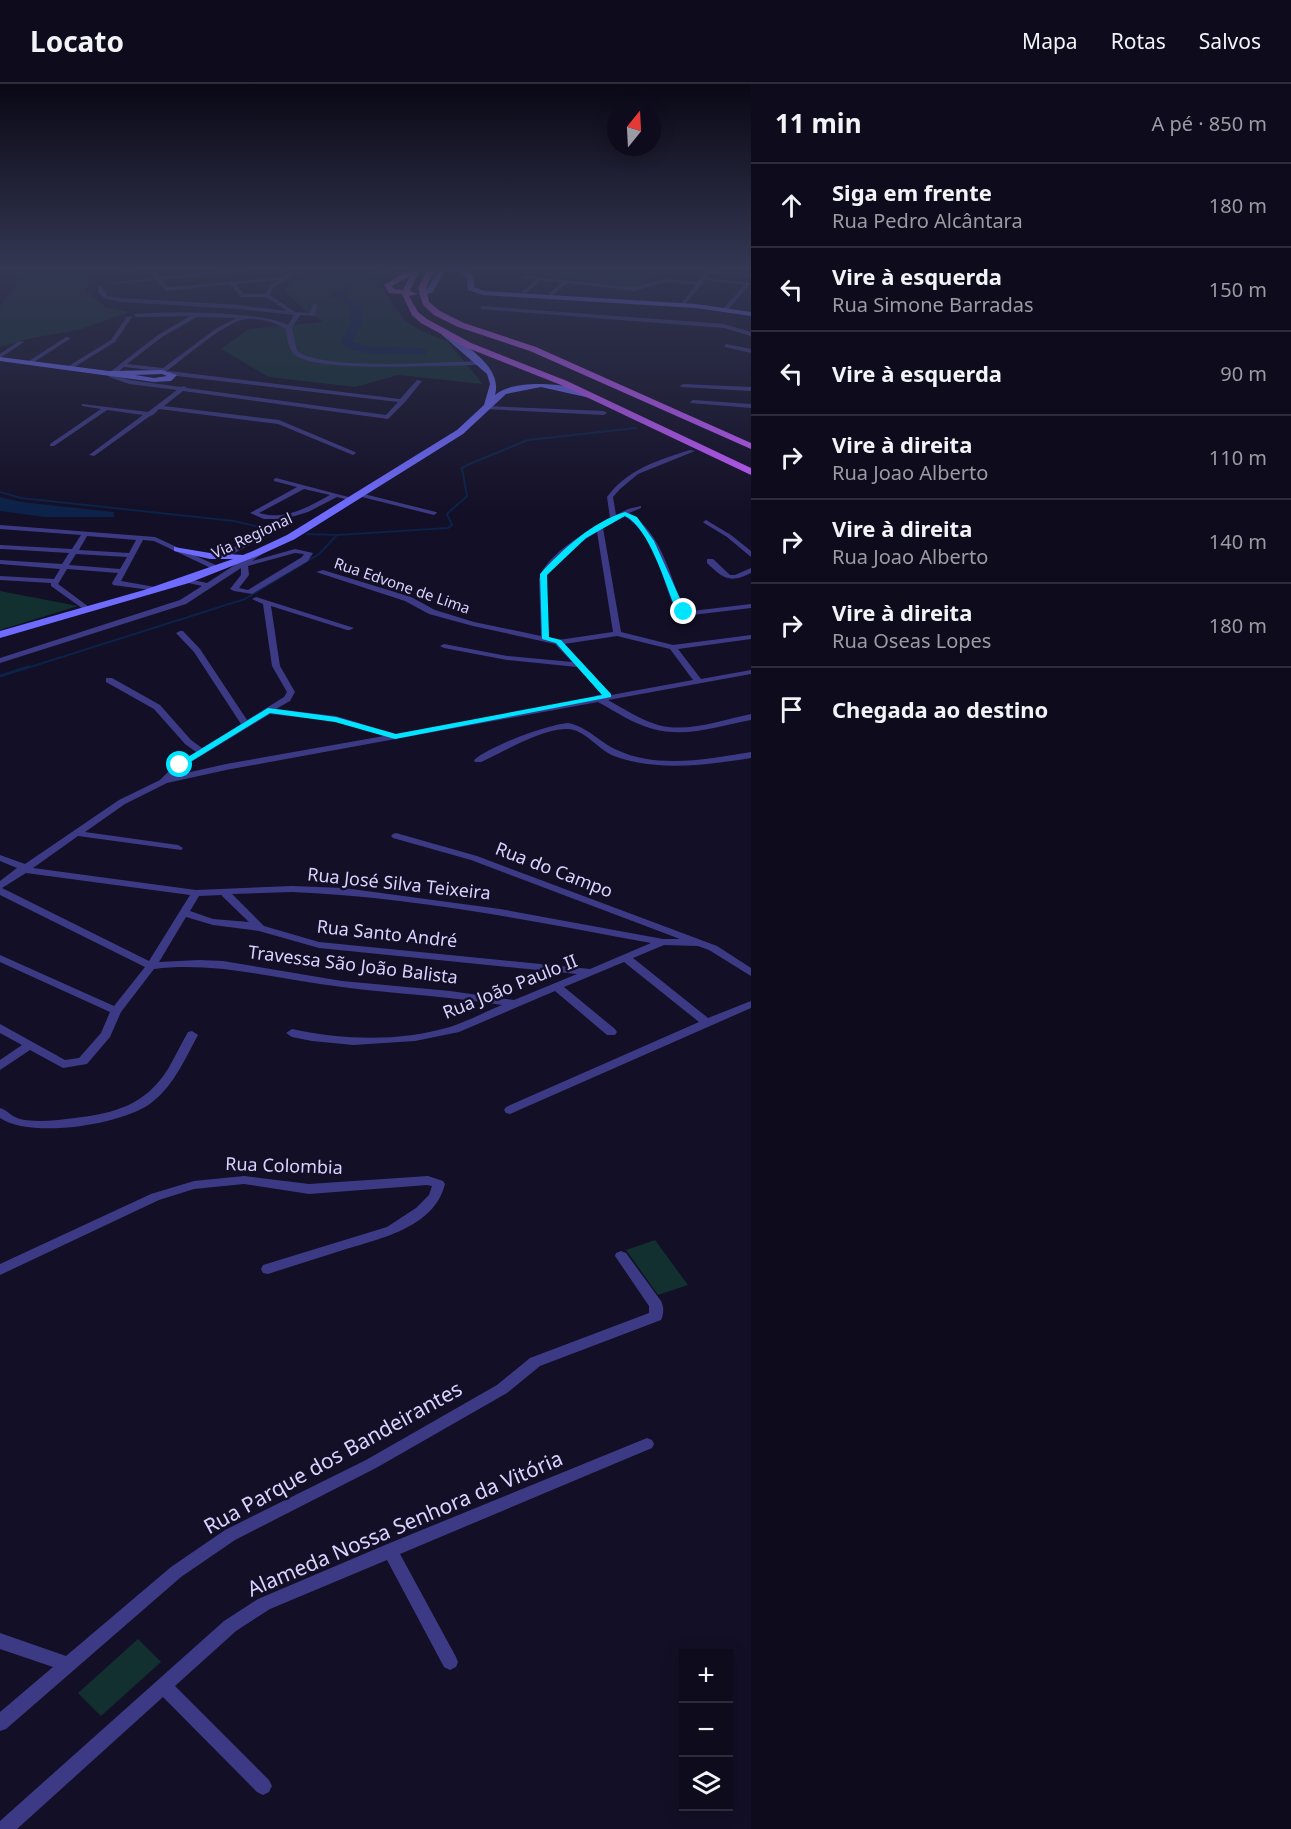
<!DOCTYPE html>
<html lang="pt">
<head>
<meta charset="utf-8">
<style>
  body { margin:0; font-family:"Noto Sans",sans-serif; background:#1c1929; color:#f1f3f6 }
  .controls { position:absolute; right:18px; bottom:18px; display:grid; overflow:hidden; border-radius:0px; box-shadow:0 3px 15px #0003 }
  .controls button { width:54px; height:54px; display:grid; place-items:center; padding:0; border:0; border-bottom:2px solid #2e2b3b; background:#0e0b1c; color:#f1f3f6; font:30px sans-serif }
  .compass { position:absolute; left:607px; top:18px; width:54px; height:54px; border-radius:50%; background:#0e0b1c; box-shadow:0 3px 15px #0003; rotate:18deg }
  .stop { position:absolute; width:18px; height:18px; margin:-14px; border:4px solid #00e5ff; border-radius:50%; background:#fff }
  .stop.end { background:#00e5ff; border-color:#fff; box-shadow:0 2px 6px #0008 }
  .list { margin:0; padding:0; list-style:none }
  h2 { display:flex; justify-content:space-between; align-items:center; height:78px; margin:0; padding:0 24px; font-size:26px }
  h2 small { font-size:20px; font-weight:400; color:#9b9ba3 }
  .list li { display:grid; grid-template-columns:39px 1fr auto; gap:18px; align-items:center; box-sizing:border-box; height:84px; padding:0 24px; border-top:2px solid #2e2b3b }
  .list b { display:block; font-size:22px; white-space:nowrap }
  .list p { margin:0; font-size:20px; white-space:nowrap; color:#9b9ba3 }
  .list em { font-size:20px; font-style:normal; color:#9b9ba3 }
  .icon { flex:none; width:33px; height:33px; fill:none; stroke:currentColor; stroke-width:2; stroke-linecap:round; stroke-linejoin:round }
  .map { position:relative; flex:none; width:751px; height:1745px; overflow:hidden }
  header { display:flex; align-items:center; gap:36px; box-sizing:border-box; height:84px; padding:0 30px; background:#0e0b1c; border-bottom:2px solid #2e2b3b }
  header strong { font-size:28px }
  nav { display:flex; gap:33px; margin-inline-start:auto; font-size:21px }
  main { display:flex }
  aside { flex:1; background:#0e0b1c }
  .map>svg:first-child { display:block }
  .green { fill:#12302f }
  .water { fill:#0c2248 }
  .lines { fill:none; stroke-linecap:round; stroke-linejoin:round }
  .stream-far1 { stroke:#0c2248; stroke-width:2 }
  .stream { stroke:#0c2248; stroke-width:3 }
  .river { fill:#0c2248; fill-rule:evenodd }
  .street { fill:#3d3a85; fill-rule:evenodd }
  .secondary { fill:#6f6bff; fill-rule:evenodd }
  .primary { fill:#c25bff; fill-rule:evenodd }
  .route { fill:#00e5ff }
  .labels { text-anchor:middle; stroke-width:5; stroke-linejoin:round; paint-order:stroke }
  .far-street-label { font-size:15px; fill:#d9d4ff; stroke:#130f26 }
  .street-label { font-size:18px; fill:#d9d4ff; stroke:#130f26 }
  .near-street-label { font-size:21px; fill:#d9d4ff; stroke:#130f26 }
</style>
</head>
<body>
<header>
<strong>Locato</strong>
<nav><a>Mapa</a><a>Rotas</a><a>Salvos</a></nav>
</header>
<main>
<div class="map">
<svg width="751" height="1745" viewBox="0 0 751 1745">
  <rect width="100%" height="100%" fill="#130f26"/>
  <path class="green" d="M28 183H94L85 206 105 223 129 228 78 246 32 254 0 263V223Z
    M307 183H401L379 200 404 236 421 247 447 257 483 300 398 291 355 303 269 293 221 265 249 245 324 238 306 227 284 206 294 195 325 192Z
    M482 183H667L638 204Z
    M0 507 78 522 0 546Z
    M655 1156 688 1201 658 1211 626 1166Z
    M138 1555 161 1578 101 1632 78 1609Z"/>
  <path class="water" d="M0 413 21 418 114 428V433H44L0 427Z"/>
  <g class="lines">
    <path class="stream-far1" d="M0 408 21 414 234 437 268 445
      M307 450 337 451 448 444 452 441 447 430 467 412 462 384 467 381 528 356 636 344
      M24 585 245 515 319 470 336 452"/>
    <path class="stream" d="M0 592 28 583"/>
    <path class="river" d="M387 186 391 187V191L360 196 343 211 362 220V239L353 258 372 263 422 264 426 265V271H372L345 263 341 258 350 239V222L330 212 353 191Z"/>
    <path class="street" d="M147 183H169L154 186 159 193 256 183 251 187 162 196 167 203 284 193 288 190 283 187 260 183 284 185 294 189V191L273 204 270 211 295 228 310 229 313 220 318 221 314 232 300 231 292 244 297 267C323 287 443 278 480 277L483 279 480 281C446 281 317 289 295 271 288 265 287 253 286 245 275 238 259 234 246 235 227 236 181 277 164 289H160V287L124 283 115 290V292L130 296 181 303 184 302 187 304 386 331 398 318 169 291 166 289 169 287 400 315 417 296 422 297 405 318 388 335 183 307 164 322 279 336 355 368 356 369 353 371 278 340 159 325 153 331 150 332 94 372 89 371 143 331 107 326 54 362H50V360L101 325 82 322V320L148 328 177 306 129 300 109 293 110 288 158 251 190 232 136 233 134 230C166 227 262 227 288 241L294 231 239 225 121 218 104 214 98 208V203L101 201 108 212 121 214 239 221 287 227 266 213H241L230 200 166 207 157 196 114 200 112 199 155 194 149 186 118 189 116 188ZM279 196 269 202 265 210H244L235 200ZM197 233 237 234 217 244 163 284 127 280 162 253Z
      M709 183H714L712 186 751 191V193L710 189 706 194 751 199V201H749L728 226 723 225 744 201 704 196 703 201H701L683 223 680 221 696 201 666 198 634 207 567 199 550 214 548 211 561 199 541 196 526 209 521 208 536 196 521 194 523 192 634 203 666 195 698 198Z
      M482 222 724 240 751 248V252L724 244 480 225Z
      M127 232 132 233 115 258 71 285H67V283L111 256Z
      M66 253 71 254 31 280 26 279Z
      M19 257 24 258 0 274V270Z
      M727 260 751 265V269L725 263V261Z
      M683 300 751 303V307L681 303 680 302Z
      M693 316 751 320V324L691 319 690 318Z
      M487 322 604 327 607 329 604 331 485 325V323Z
      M690 366 695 367 638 390 620 405 613 413 616 431 628 425 641 422V424L629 429C661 448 671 493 683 525L692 527 751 520V524L692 531 677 529C661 497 657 452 624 432L603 444 621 548 673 561 751 551V555L678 565 701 595 751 586V590L608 616C624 625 641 636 658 641 688 649 722 636 751 630V636C719 642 686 654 653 645 634 640 616 628 598 618L226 686 167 699 125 720 85 748 178 761 183 764 181 766 78 752 33 784 196 806 292 802 344 804 500 825 663 855H680L471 776 393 754 391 752 393 750 396 749 477 772 717 862 751 884V892L709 866 698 862 664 861 633 874 708 934 751 917V924L510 1030 506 1029 504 1026 506 1023 699 938 624 878 564 903 615 945 617 948 615 951H607L555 907 459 948 415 957 353 961 312 957 292 953 286 949 292 945C343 956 399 958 450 943 468 937 485 928 502 921 449 912 395 910 342 903 279 896 218 877 154 885L121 928 110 953 87 980 63 984 30 966 0 986V976L22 961 0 949V940L65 976 79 974 101 949 110 928 0 878V871L114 922 145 883 0 811V797L17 784 0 777V771L25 780 119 716 160 696 177 679 196 668 185 660 154 625 106 598V594H112L160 621 191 656 202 664 241 640 194 568 176 549 180 547H183L200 565 247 636 284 613 287 608 272 582 263 520 252 515 256 513 354 544 350 546H347L271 522 280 582 295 608 290 617 276 625 336 632 395 650 593 614 597 611 604 612 577 583 507 576 444 564 440 562 444 560 507 572 572 578 555 560 473 542 429 530 405 517 316 488 323 486 411 513 435 526 474 538 541 552 539 495C545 471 589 446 610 434L607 413C628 385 658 376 690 366ZM597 448 613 548 558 556 549 554C548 534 541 510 547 492 552 476 583 457 597 448ZM617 552 670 565 693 596 611 611 564 560ZM270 630 335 637 384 652 226 680 173 692 183 683ZM26 789 190 811 149 877 2 804ZM292 808C413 813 533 837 651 859L590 885 319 858 264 842 232 810ZM222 811V812L249 838 213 835 190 827 199 812ZM186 833 213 841 259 847 319 864 577 890 514 916 450 907 342 897 223 877 199 876 159 878Z
      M276 394 356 415 353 417 337 413 308 428 288 434 275 448 223 475H217V471L271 446 280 435H264L250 429 297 403 274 397V395ZM304 405 330 411C308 423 285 437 259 429Z
      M360 409 436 428 437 429 434 431 358 412V410Z
      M706 436 731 451 751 467V473L727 453 704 439 703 438Z
      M0 441 155 453 222 484 215 486 154 457 143 456 121 497 155 503 159 505 158 507 113 501 112 499 118 489 67 485 58 500 89 523 90 525 86 527 51 502V499L0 496V492L54 495 60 485 0 480V476L62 480 69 469 3 465H0V461L72 465 81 451 0 445ZM87 452 136 456 129 469 79 466ZM76 470 127 473 120 485 69 481Z
      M295 465 313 469 308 477 252 510 234 507 230 505 241 491V484L186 520 0 579V574L180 516 202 502 184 498V494L207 499 258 466 265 468 252 477ZM295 469 304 470 302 473 248 506 239 504 249 491 248 482Z
      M707 475H713L730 491H735L751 484V489C729 500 723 494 707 479Z
      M568 639C588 643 599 658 617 666 657 685 709 675 751 668V674C706 681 658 688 614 672 598 666 585 645 567 645 543 644 503 668 481 678H475L474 676C490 662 546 641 568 639Z
      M192 947 198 951C185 975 173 1003 151 1019 122 1041 31 1055 0 1034V1024C7 1026 12 1033 20 1035 37 1039 58 1036 75 1034 116 1029 145 1021 168 985 175 973 181 960 188 948Z
      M244 1092 309 1100 428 1092 443 1097 445 1100C434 1145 377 1155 340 1167 316 1175 292 1182 268 1190L263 1189 261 1185 263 1181 387 1143 416 1124 429 1111 432 1102 427 1101 309 1110 244 1100 194 1105 159 1116 0 1191V1180L151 1110 194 1097Z
      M621 1167 626 1169 661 1217C664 1223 664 1230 661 1236L540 1282 507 1309 376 1384 235 1456 181 1493 6 1645 0 1647V1628L53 1583 0 1565V1549L66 1572 171 1483 225 1446 366 1376 497 1301 530 1274 649 1229V1222L615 1172 616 1169Z
      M647 1354 652 1356 654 1360 652 1364 400 1470 456 1573 458 1578 456 1583 450 1586 444 1583 387 1476 270 1525 236 1547 175 1602 269 1696 272 1702 269 1708 263 1711 257 1708 163 1613 17 1745H0V1737L224 1537 258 1515 385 1461Z"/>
    <path class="secondary" d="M462 183 474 193V203L484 207 696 220 751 228V232L696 224 483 211 468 206 467 194 459 188H444L433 208 423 212 419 210 427 205 440 185Z
      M442 247H448C467 264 503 283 495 311 513 294 575 299 594 311L590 314 541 303 506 310 463 350 295 455 260 471 189 499 0 554V547L144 506 233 475H210L174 467V463L210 469 243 471 253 467 287 451 457 346 484 321 490 300 487 290 442 251Z
      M0 273 109 287 162 286 177 291 171 297 154 298 0 277ZM162 290 167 292 154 294 135 291Z"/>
    <path class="primary" d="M414 183H421L410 207 418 210 409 212 418 228 427 235 471 259 567 297 751 384V391L561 301 465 263 421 239 412 231 402 210 389 209 384 201ZM410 192 403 206 394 205 392 202Z
      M429 183H436L426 204 429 218 440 227 464 239 536 263 751 359V365L530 267 458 243 434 231 423 221 418 204Z"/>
  </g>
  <linearGradient id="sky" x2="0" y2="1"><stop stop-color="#0a0815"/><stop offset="0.43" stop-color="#333752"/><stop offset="1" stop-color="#333752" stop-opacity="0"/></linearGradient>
  <rect width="751" height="428" fill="url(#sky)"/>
  <path class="route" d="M625 428 637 433 654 457 687 530 676 526C666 502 649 443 625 432L586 454 547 491 549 553 561 556 611 610V613L395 655 335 638 270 629 182 683 175 681 268 624 336 633 396 650 602 611 556 559 542 555 540 490C563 465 592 438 625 428Z"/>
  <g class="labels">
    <g class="far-street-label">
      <text transform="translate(252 452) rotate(-25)" y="5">Via Regional</text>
      <text transform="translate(402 502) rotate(19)" y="5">Rua Edvone de Lima</text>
    </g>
    <g class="street-label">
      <text transform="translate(554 786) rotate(21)" y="6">Rua do Campo</text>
      <text transform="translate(399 800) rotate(6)" y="6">Rua José Silva Teixeira</text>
      <text transform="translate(387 850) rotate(6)" y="6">Rua Santo André</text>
      <text transform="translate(353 881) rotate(7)" y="6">Travessa São João Balista</text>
      <text transform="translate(510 903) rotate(-22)" y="6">Rua João Paulo II</text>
      <text transform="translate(284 1082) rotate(2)" y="6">Rua Colombia</text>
    </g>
    <g class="near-street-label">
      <text transform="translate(333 1374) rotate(-29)" y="7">Rua Parque dos Bandeirantes</text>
      <text transform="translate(405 1440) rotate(-23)" y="7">Alameda Nossa Senhora da Vitória</text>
    </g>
  </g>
</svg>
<div class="controls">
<button>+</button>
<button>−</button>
<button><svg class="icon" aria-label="layers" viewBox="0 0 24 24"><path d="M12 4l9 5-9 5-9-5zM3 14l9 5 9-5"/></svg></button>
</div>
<svg class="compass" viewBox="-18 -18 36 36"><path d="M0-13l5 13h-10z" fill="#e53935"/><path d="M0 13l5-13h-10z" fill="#9b9ba3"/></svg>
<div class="stop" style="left:180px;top:681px"></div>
<div class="stop end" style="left:684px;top:528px"></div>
</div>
<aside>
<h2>11 min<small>A pé · 850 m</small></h2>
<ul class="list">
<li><svg class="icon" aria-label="ahead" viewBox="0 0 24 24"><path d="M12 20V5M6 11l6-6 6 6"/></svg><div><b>Siga em frente</b><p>Rua Pedro Alcântara</p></div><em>180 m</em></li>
<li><svg class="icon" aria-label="left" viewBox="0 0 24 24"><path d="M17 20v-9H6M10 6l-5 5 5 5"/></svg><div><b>Vire à esquerda</b><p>Rua Simone Barradas</p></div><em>150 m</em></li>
<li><svg class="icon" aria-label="left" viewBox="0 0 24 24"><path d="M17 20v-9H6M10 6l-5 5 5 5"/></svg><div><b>Vire à esquerda</b></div><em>90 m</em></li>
<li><svg class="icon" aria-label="right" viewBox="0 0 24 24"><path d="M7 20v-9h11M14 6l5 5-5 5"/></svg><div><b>Vire à direita</b><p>Rua Joao Alberto</p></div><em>110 m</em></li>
<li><svg class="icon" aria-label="right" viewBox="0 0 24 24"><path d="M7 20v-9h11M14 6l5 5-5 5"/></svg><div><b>Vire à direita</b><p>Rua Joao Alberto</p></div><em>140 m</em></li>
<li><svg class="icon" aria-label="right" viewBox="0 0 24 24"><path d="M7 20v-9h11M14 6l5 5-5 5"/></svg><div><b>Vire à direita</b><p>Rua Oseas Lopes</p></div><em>180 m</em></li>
<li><svg class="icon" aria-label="arrive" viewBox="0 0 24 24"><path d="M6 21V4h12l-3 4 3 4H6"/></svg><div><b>Chegada ao destino</b></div></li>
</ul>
</aside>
</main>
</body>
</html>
